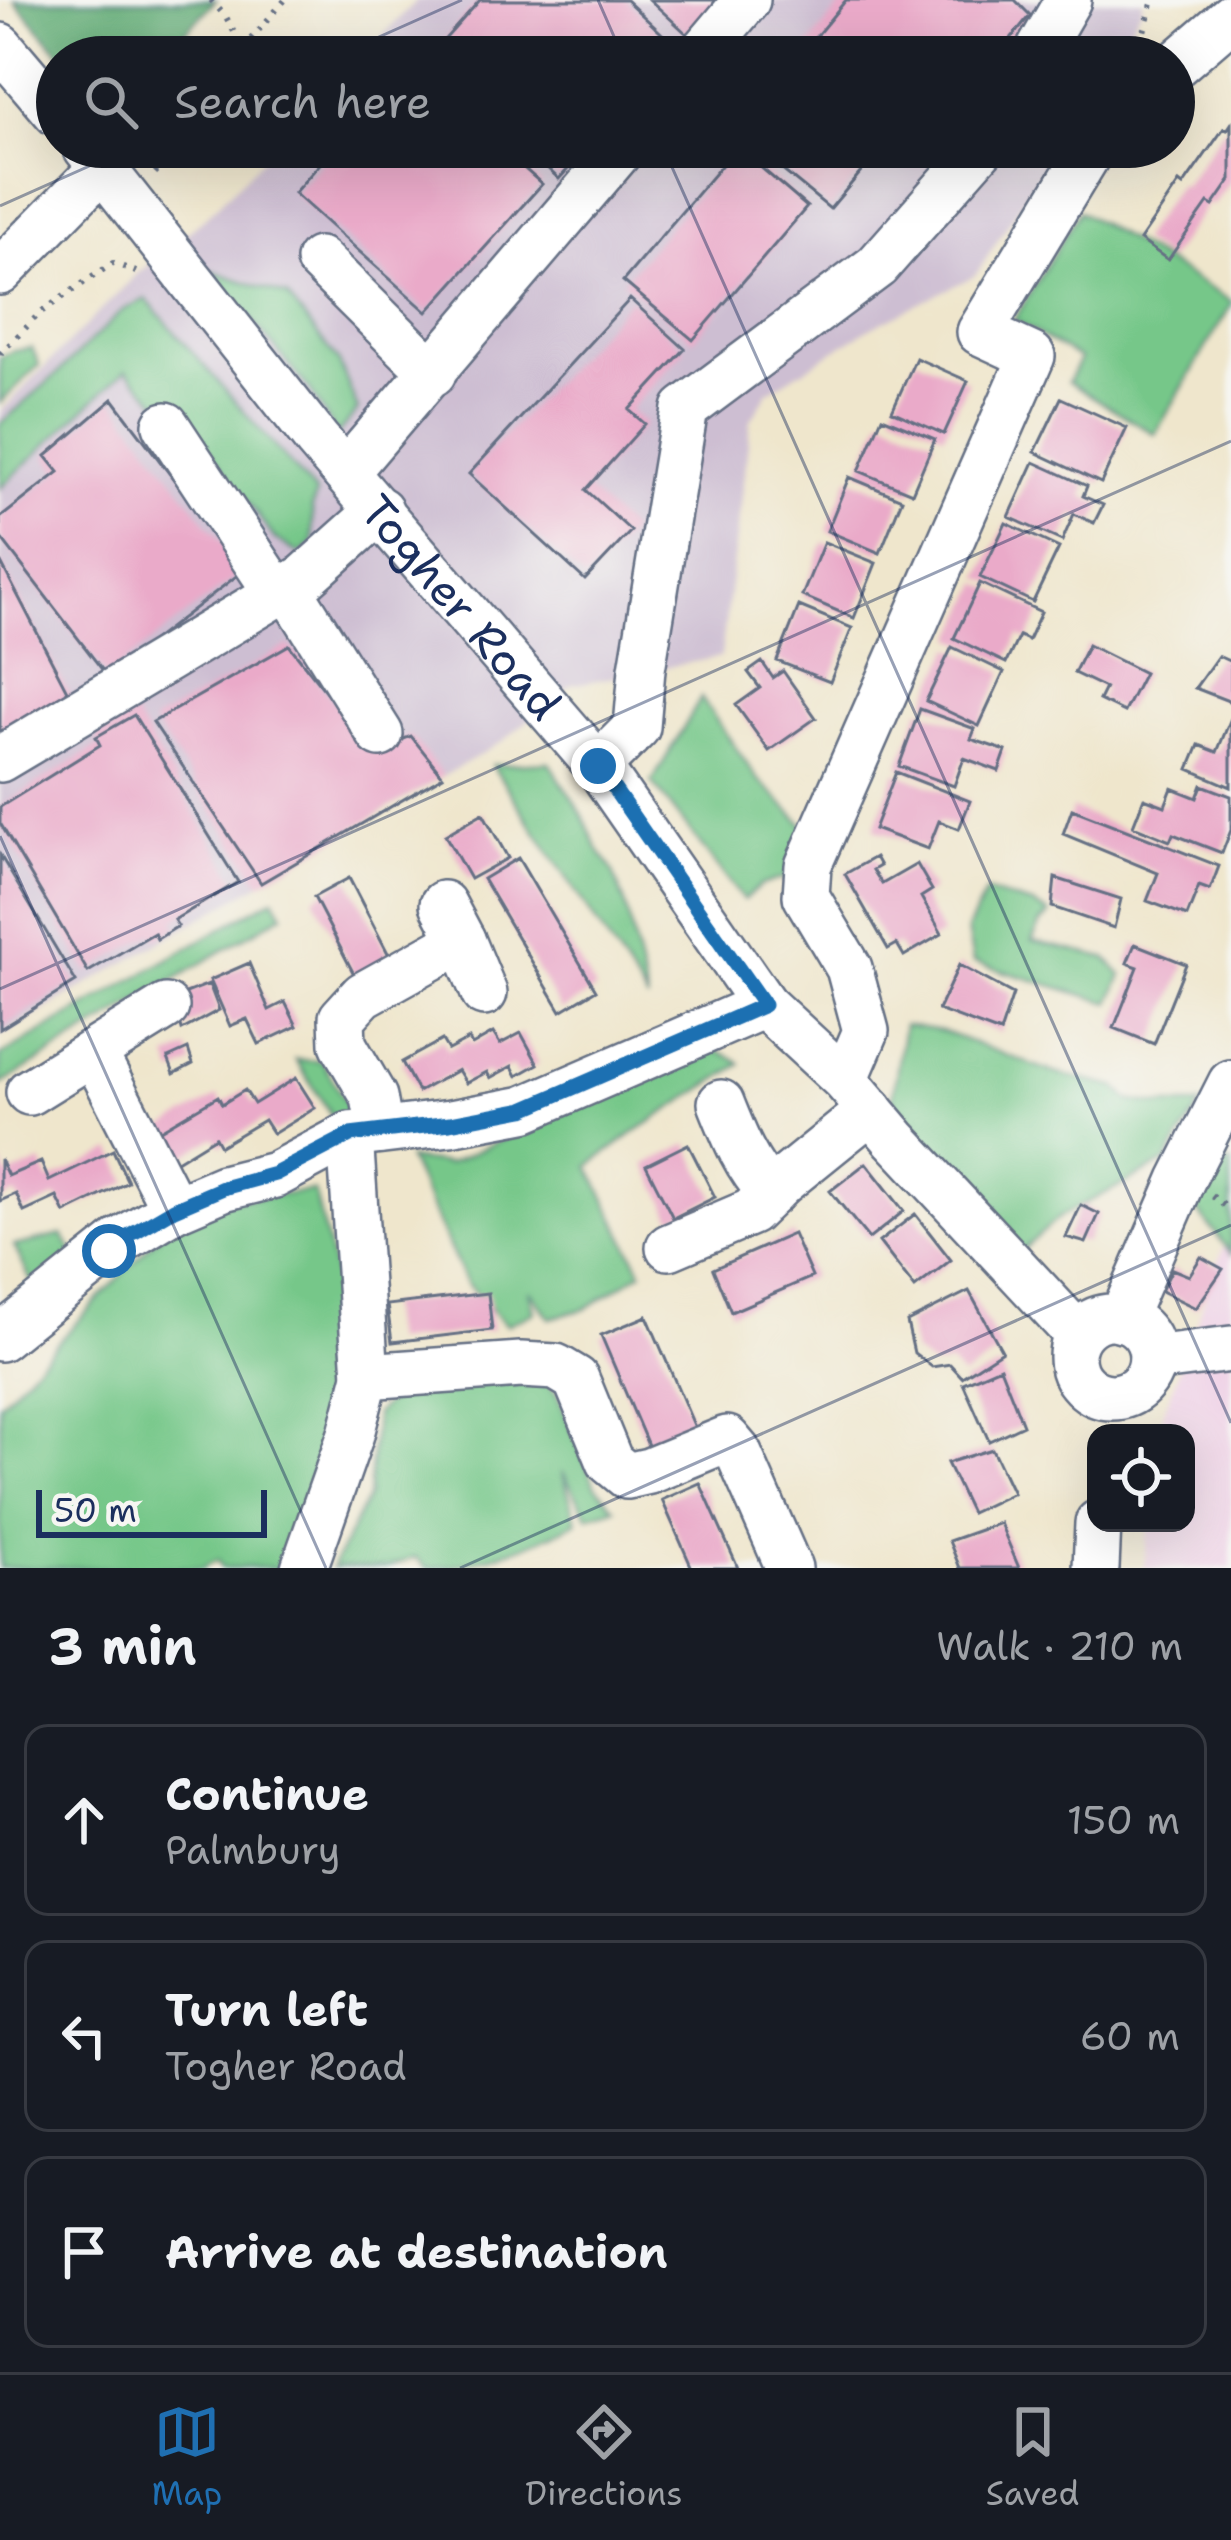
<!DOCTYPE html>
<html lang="en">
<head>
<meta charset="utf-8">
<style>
  body { margin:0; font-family:"Shantell Sans",sans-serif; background:#242831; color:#f1f3f6 }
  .controls { position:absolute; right:36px; bottom:36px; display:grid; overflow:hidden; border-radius:24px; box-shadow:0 12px 48px #0002 }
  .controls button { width:108px; height:108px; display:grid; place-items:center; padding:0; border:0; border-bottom:3px solid #363941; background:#171b24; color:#f1f3f6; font:60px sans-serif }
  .scale { position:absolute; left:36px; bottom:30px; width:231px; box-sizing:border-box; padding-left:12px; border:6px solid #1b2f5e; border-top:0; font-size:33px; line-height:42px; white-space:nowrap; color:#1b2f5e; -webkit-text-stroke:9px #f6f6f2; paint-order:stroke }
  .stop { position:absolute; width:36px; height:36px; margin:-27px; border:9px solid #1f6fb2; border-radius:50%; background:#fff }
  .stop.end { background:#1f6fb2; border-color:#fff; box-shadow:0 3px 12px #0008 }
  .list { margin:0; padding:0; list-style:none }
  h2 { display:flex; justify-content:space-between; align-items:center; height:156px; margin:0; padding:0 48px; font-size:51px }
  h2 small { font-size:39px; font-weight:400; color:#9ea1a6 }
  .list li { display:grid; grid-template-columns:78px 1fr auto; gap:36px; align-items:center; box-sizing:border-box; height:192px; margin:0 24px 24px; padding:0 24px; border:3px solid #363941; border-radius:24px }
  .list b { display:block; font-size:45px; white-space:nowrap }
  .list p { margin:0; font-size:39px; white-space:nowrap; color:#9ea1a6 }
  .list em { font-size:39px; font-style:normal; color:#9ea1a6 }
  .icon { flex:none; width:66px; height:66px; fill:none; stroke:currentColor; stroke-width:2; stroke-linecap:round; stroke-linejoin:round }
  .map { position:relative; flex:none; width:1231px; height:1568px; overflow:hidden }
  .search { position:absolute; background:#171b24; box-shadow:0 12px 48px #0002; left:36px; right:36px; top:36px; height:132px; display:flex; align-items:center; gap:30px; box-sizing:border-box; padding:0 42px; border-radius:66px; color:#9ea1a6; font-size:45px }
  .sheet { height:804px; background:#171b24 }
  nav { display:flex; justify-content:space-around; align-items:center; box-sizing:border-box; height:168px; border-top:3px solid #363941; background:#171b24; font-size:33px; color:#9ea1a6 }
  nav a { display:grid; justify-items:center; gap:6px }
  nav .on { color:#1f6fb2 }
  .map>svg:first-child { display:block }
  .built { fill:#efd0e6 }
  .industrial { fill:#cdbed2 }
  .green { fill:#76c789; stroke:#487b74; stroke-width:3 }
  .forest { fill:#60ac75; stroke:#3e6e6a; stroke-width:3 }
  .building { fill:#eaaac9 }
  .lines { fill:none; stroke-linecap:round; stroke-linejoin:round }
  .minor-casing { stroke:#656f84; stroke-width:50 }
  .path { stroke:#656f84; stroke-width:6; stroke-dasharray:3 9; stroke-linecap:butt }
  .minor { stroke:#fff; stroke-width:45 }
  .route { stroke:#1f6fb2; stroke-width:15 }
  .ticks { fill:none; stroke:#1b2f5e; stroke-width:3; stroke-opacity:0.45 }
  .labels { text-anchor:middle; stroke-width:12; stroke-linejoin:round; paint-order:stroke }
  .street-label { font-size:45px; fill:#1b2f5e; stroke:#f6f6f2 }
</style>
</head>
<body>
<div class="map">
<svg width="1231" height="1568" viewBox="0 0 1231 1568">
  <rect width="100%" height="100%" fill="#f6f6f2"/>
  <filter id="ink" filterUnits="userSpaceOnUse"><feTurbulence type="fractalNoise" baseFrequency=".00833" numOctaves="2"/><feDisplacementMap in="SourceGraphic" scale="24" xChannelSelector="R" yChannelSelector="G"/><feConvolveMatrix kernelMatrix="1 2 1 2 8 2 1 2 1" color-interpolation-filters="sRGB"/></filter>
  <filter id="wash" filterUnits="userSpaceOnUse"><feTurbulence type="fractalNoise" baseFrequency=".004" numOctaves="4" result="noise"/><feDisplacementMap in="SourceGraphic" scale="48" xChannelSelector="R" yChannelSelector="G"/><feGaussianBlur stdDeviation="2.7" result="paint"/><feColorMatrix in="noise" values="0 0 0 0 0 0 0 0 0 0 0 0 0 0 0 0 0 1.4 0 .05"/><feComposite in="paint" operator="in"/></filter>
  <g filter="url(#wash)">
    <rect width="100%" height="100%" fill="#efe6cc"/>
    <path class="built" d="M1228 1235 1231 1238V1568H1144L1149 1523H1186V1433H1158L1159 1424Z"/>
    <path class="industrial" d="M417 0H1143L1142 8 1112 57H362Z
      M274 147H1056L976 275 872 327 768 392 751 420 721 657 571 685 502 742 0 1036V412L138 273 207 216Z"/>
    <path class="green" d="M1079 211 1231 301V305L1155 434 1068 382 1080 359 1014 320Z
      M210 270 287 296 339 362 358 410 337 435 310 390Z
      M146 299 316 494 312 508 313 543 300 554 275 539 213 455 126 370 0 488V424L55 376 123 310Z
      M32 348 39 365 0 403V357L13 351Z
      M701 698 757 778 810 831 796 874 761 885 743 900 652 782Z
      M549 762 582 814 598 849 612 870 625 904 648 1001 492 765Z
      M986 892 1033 905 1050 914 1041 923 1032 941 1106 958 1122 975 1110 1003 973 962 967 930Z
      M274 898 283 914 0 1085V1056Z
      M904 1025 941 1031 1055 1073 1116 1087 1129 1100 1159 1105H1200L1166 1162 1061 1216 1009 1262 891 1107Z
      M701 1044C712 1050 735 1056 741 1064L638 1130 589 1166 642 1272 585 1309 550 1318 529 1290 534 1312 506 1325 466 1283 408 1159 447 1164 617 1088Z
      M296 1060 322 1061 357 1122 343 1133Z
      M1231 1162V1253L1189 1200 1201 1174Z
      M314 1191 335 1275 346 1389 304 1568H222L218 1560 201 1568H0V1403L174 1220 221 1201Z
      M62 1235 77 1258 37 1293 14 1246Z
      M540 1376 557 1394 595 1485 615 1508 588 1516 562 1471 577 1521C541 1543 468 1568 426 1568L416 1557 387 1568H332L368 1496 375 1414 407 1384Z"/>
    <path class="forest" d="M14 0H216L162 57H63Z"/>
    <g id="blocks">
      <path class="building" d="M480 0H626L676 47 668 57H429Z
        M650 0H721L688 35Z
        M846 0H1015L1030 15 996 57H799Z
        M1231 124V180L1213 206 1208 203 1168 260 1140 240 1179 183 1183 186 1224 128 1227 130Z
        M335 147H500L542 184 427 312 294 193Z
        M524 147H588L559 179Z
        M737 147 807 207 693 340 623 281Z
        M754 147H882L830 209Z
        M630 299 685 349 629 410 645 424 586 490 631 531 585 580 469 474Z
        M916 358 968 381 944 434 892 411Z
        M1061 398 1127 428 1101 483 1035 452Z
        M113 399 243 571 107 676 0 537V518L59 472 46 456Z
        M882 417 935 439 912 493 859 471Z
        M1034 462 1087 486 1083 496 1103 505 1094 523 1074 514 1062 541 1009 517Z
        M849 477 902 499 880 553 827 531Z
        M1006 523 1059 548 1033 602 980 577Z
        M824 542 876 563 854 618 802 596Z
        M0 561 70 696 0 733Z
        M980 583 1041 612 1028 640 1019 636 1006 663 954 638Z
        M799 606 852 628 830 682 777 661Z
        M289 645 373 752 411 736 443 776 261 883 153 722Z
        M1088 645 1144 673 1124 712 1099 700 1105 688 1074 673Z
        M952 647 1004 672 979 726 926 701Z
        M1218 656 1231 662V702L1195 688Z
        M762 662 773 678 783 671 816 718 769 751 736 705 760 688 748 672Z
        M920 709 975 729 971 739 1006 751 999 771 964 758 954 786 899 766Z
        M134 715 238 882 174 920 178 926 157 939 154 933 88 972 0 823V807L100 745 96 737Z
        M1231 718V787L1189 769 1199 745 1217 752Z
        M896 772 970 801 959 829 939 821 928 849 874 829Z
        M1202 785 1231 796V830L1222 853 1173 834 1170 841 1133 826 1144 798 1165 806 1172 788 1197 798Z
        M1072 809 1219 866 1210 890 1199 886 1187 916 1147 901 1158 873 1063 834Z
        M483 813 508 858 470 879 445 835Z
        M0 855 76 982 0 1029Z
        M875 857 880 866 873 870 882 884 917 864 932 890 921 897 942 934 904 956 897 944 888 949 845 874Z
        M518 858 596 990 561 1011 483 879Z
        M349 878 391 959 356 978 314 897Z
        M1055 878 1121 899 1114 928 1052 907Z
        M1135 944 1186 964 1154 1044 1114 1028 1138 967 1127 963Z
        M249 963 269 1010 285 1002 297 1026 259 1044 247 1019 230 1026 210 980Z
        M959 965 1013 994 1000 1033 938 1010Z
        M209 984 219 1010 182 1030 173 998Z
        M493 1033 500 1044 521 1033 538 1064 517 1076 512 1066 490 1078 487 1072 466 1083 458 1070 418 1092 402 1062 442 1040 448 1050 469 1039 472 1045Z
        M188 1049 193 1064 174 1074 168 1058Z
        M296 1078 315 1108 273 1134 264 1120 220 1146 215 1137 173 1163 155 1133 218 1096 222 1104 245 1090 254 1104Z
        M688 1144 715 1197 673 1218 646 1165Z
        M113 1150 128 1182 65 1213 57 1197 24 1212 16 1194 0 1201V1159L8 1176 41 1162 49 1181Z
        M866 1163 904 1211 869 1239 830 1191Z
        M1081 1205 1099 1214 1086 1243 1066 1237Z
        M915 1214 951 1260 915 1288 879 1242Z
        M793 1234 812 1277 731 1312 713 1269Z
        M1201 1257 1223 1269 1196 1308 1161 1291 1172 1269 1189 1276Z
        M969 1291 1002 1351 962 1377 950 1364 932 1367 914 1353 907 1322Z
        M488 1293 492 1330 392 1342 387 1305Z
        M647 1316 696 1430 650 1450 601 1335Z
        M1000 1367 1023 1425 989 1441 963 1383Z
        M992 1449 1013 1493 971 1513 947 1463Z
        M700 1483 738 1568H692L662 1500Z
        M1000 1523 1019 1568H960L949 1541Z"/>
    </g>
  </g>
  <g filter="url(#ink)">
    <use href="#blocks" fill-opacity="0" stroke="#656f84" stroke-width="3"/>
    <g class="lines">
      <defs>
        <g id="minor">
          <path d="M0 46 57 113"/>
          <path d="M699 57 747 0"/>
          <path d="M1035 57 1068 0"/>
          <path d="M1174 66 1231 17"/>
          <path id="s1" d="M86 147 317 440 598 766 764 1005 845 1080 895 1139 1078 1335"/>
          <path d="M319 260 433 373"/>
          <path d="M0 272 102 168"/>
          <path d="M166 425 277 593"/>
          <path d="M346 472 623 147"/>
          <path d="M288 587 380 734"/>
          <path d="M0 759 305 577 380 510"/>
          <path d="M598 766 637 727 642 669 685 409 877 266 982 147"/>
          <path d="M443 904 462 940 484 993"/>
          <path d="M94 1053 174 1209"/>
          <path d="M845 1080 866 1031 849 968 806 896 808 866 1032 356 980 332 1092 147"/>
          <path d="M29 1092 166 1007"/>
          <path d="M721 1103C734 1136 746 1166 771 1193"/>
          <path d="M380 1131 374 1097 343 1044 342 1018 363 995 462 940"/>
          <path d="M669 1247 751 1212 782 1182 871 1110"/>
          <circle cx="1112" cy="1357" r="40"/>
          <path d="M1122 1319 1182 1180 1231 1083"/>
          <path d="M0 1338 121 1241 174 1209 223 1188 275 1175 350 1135 450 1123 524 1109 764 1005"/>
          <path d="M1152 1359 1231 1349"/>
          <path d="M366 1376 521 1365 556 1367 576 1379 610 1462 627 1476 649 1471 727 1439 738 1452 789 1568"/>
          <path d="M304 1568 351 1434 366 1376 350 1135"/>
          <path d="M1096 1568 1098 1523"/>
        </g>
      </defs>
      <use href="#minor" class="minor-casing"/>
      <path class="path" d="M211 0 226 17 243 48
        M1145 42 1143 35 1153 0
        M235 57 285 0
        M155 173 160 168 167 147
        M0 354 41 312 113 263 136 272
        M1212 1196 1231 1211"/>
      <use href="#minor" class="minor"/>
    </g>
  </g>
  <g class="lines" filter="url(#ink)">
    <path class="route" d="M109 1251 121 1240 174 1209 223 1188 275 1174 350 1135 450 1123 524 1109 764 1005 598 766"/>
  </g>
  <path class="ticks" d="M598 0 623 57M334 57 462 0M663 147 1231 1423M0 206 132 147M0 836 326 1568M0 989 1231 441M460 1568 1231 1225"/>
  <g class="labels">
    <g class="street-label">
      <text dy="16" stroke="none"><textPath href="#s1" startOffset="594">Togher Road</textPath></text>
    </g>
  </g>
</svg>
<div class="controls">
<button><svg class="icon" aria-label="locate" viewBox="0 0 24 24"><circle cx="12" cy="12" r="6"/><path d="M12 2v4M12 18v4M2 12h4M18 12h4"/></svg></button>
</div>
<div class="scale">50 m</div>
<div class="stop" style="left:109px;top:1251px"></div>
<div class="stop end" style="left:598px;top:766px"></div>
<div class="search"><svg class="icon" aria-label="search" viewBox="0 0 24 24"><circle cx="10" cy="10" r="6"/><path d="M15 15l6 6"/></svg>Search here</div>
</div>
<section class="sheet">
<h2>3 min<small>Walk · 210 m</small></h2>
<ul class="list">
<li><svg class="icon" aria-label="ahead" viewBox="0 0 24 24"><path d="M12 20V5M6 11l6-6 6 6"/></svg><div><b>Continue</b><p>Palmbury</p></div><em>150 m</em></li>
<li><svg class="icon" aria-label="left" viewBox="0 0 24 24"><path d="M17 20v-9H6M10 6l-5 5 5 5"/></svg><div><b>Turn left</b><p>Togher Road</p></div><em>60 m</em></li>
<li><svg class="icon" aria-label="arrive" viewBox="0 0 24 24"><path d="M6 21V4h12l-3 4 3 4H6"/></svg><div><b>Arrive at destination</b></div></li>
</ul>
</section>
<nav>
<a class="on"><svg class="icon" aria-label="map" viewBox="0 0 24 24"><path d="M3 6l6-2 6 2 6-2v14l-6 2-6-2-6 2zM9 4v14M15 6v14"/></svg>Map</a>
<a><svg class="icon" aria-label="directions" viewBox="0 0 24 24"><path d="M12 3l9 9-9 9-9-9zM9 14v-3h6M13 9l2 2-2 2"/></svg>Directions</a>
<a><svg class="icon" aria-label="saved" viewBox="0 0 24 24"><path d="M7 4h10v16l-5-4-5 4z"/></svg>Saved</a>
</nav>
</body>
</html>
